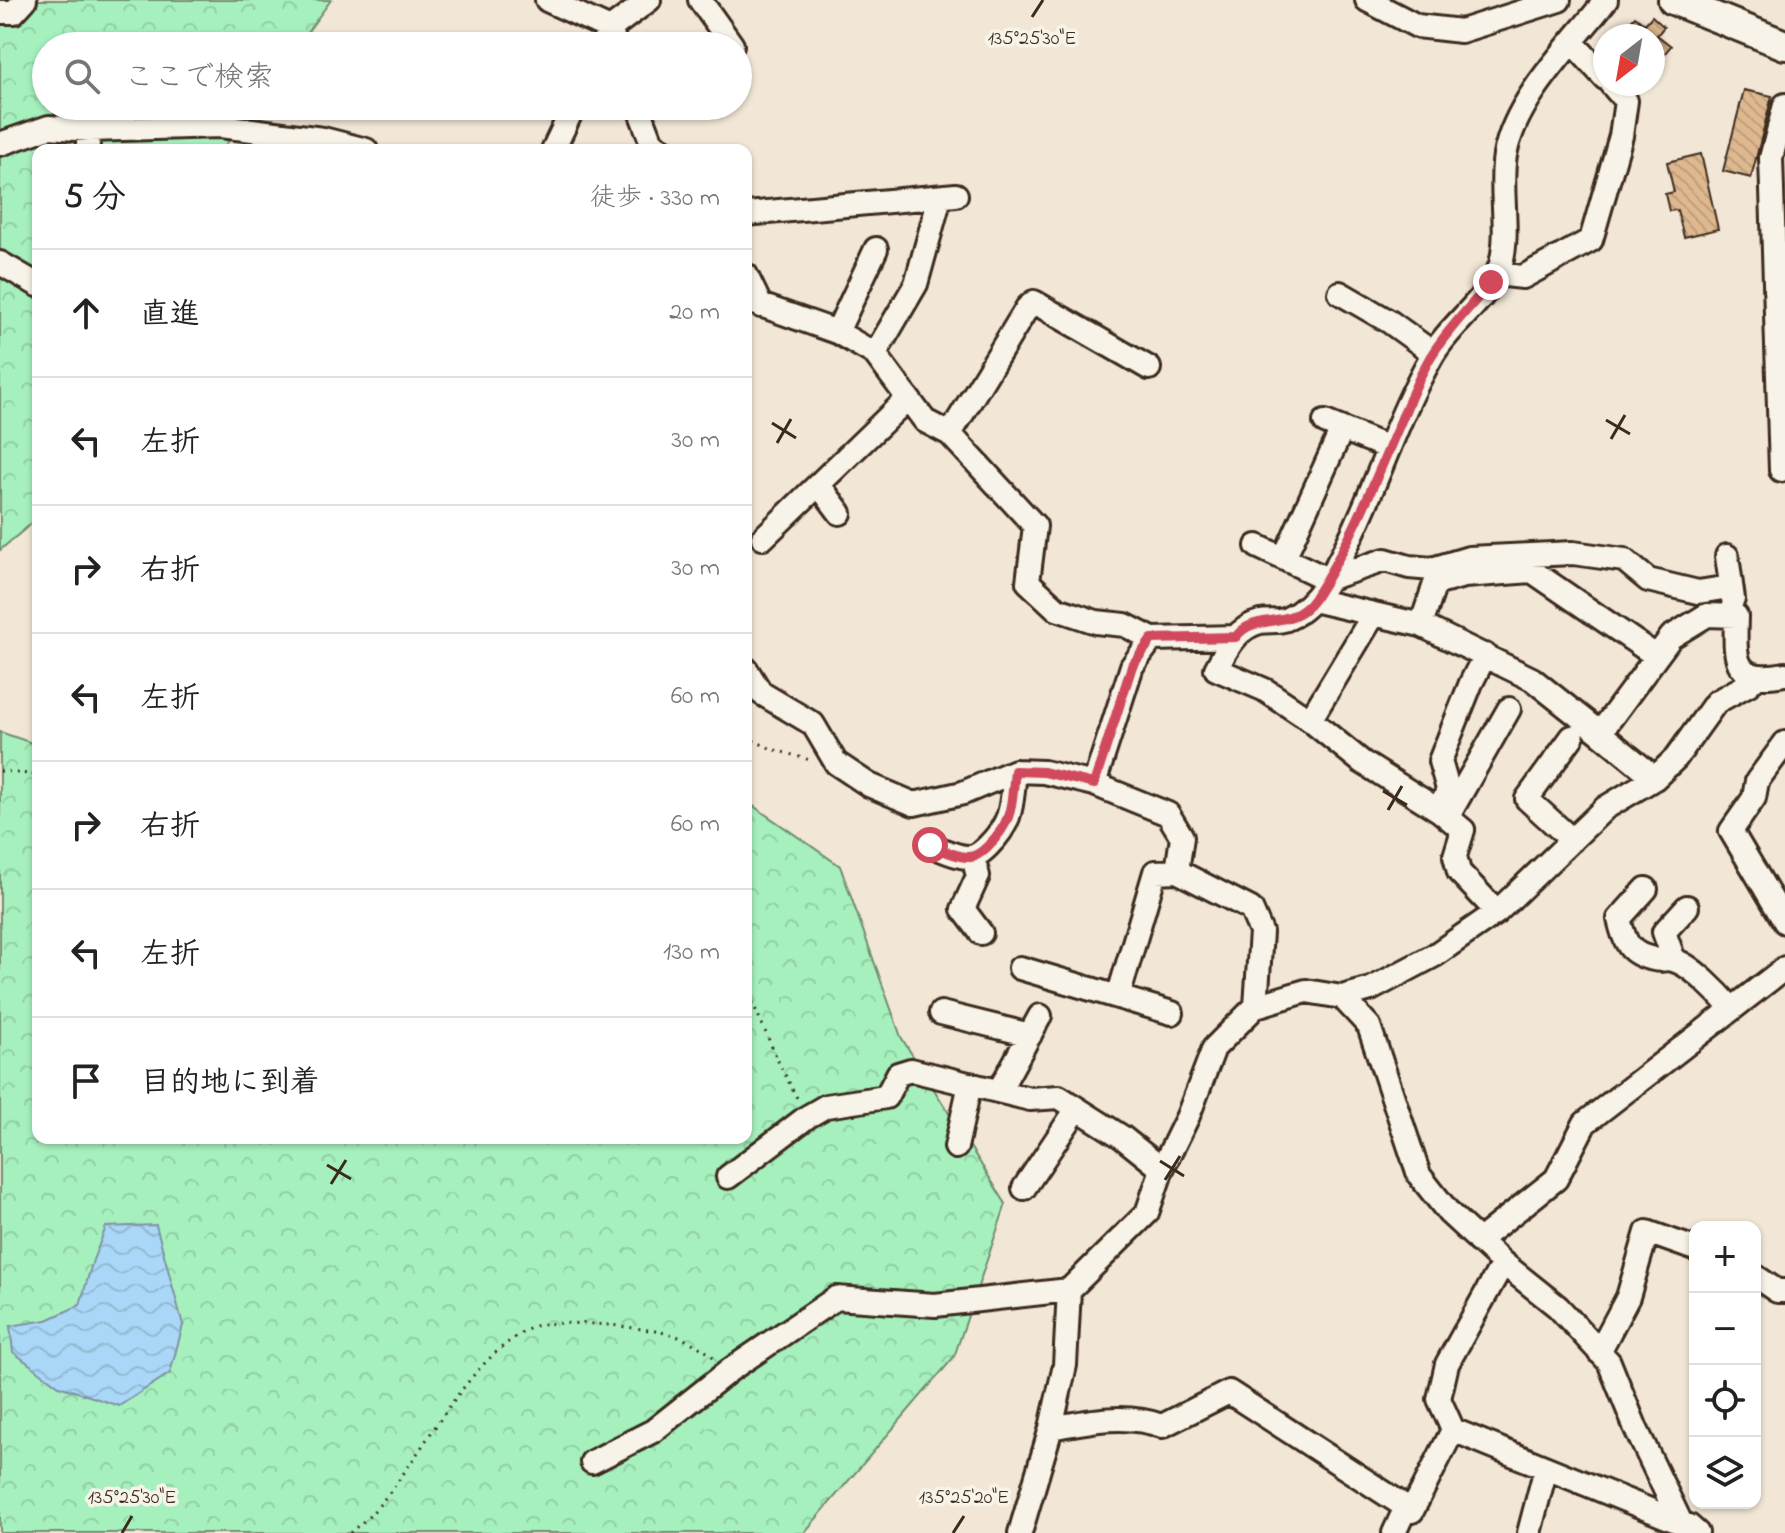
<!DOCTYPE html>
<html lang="ja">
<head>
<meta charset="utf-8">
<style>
  body { margin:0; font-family:"Indie Flower","Klee One",sans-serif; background:#f2f2f2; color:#222 }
  .controls { position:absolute; right:24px; bottom:24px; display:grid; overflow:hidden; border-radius:16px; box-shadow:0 2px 6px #0004 }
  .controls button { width:72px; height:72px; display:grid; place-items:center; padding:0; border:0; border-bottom:2px solid #e0e0e0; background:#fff; color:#222; font:40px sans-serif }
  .compass { position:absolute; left:1593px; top:24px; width:72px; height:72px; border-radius:50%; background:#fff; box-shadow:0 2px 6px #0004; rotate:211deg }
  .stop { position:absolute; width:24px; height:24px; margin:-18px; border:6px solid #d1495b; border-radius:50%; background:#fff }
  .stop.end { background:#d1495b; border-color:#fff; box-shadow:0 2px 8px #0008 }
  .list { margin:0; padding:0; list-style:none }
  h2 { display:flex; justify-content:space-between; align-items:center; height:104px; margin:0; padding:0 32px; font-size:34px }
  h2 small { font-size:26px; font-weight:400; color:#767676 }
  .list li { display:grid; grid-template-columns:52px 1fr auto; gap:24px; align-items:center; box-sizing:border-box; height:128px; padding:0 32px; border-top:2px solid #e0e0e0 }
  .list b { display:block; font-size:30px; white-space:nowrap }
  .list em { font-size:26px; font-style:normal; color:#767676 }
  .icon { flex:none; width:44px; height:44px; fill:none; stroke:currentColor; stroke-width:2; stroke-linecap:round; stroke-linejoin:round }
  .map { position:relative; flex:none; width:1785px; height:1533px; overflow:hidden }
  .search { position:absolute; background:#fff; box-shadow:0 2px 6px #0004; left:32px; top:32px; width:720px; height:88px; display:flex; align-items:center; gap:20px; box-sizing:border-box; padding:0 28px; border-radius:44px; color:#767676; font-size:30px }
  .panel { position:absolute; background:#fff; box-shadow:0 2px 6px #0004; left:32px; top:144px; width:720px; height:1000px; border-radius:16px }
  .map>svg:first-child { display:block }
  .forest { fill:url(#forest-crowns); stroke:#708d6e; stroke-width:2 }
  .water { fill:url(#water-waves); stroke:#7e92a0; stroke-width:2 }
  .building { fill:url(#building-back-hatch); stroke:#3b2a1e; stroke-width:2 }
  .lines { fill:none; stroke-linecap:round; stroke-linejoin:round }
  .minor-casing { stroke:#3b2a1e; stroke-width:28 }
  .tertiary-casing { stroke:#3b2a1e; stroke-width:34 }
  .path { stroke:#3b2a1e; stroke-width:3; stroke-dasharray:2 6; stroke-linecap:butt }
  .minor { stroke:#f7f3e8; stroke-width:22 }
  .tertiary { stroke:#f7f3e8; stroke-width:28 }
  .route { stroke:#d1495b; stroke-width:10 }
  .ticks { fill:none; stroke:#3b2a1e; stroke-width:3 }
  .ticks-label { font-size:20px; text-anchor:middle; fill:#3b2a1e; stroke:#f7f3e8; stroke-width:7; stroke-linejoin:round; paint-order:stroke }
</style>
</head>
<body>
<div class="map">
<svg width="1785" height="1533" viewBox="0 0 1785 1533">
  <defs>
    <pattern id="forest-crowns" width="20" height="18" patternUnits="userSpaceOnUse" patternTransform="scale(2)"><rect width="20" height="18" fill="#a6f0be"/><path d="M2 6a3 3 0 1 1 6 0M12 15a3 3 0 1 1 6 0" fill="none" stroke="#90cea3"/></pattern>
    <pattern id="water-waves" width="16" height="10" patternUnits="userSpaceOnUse" patternTransform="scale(2)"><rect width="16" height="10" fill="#aad7f7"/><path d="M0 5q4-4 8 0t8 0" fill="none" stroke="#93b9d3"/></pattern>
    <pattern id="building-back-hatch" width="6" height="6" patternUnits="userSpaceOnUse" patternTransform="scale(2)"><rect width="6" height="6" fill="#deb88f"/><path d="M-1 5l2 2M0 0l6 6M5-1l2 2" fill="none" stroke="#bf9e7b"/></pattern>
  </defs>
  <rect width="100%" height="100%" fill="#f2e7d6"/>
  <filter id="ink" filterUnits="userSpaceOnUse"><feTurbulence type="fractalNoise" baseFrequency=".0125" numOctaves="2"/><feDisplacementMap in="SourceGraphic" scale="16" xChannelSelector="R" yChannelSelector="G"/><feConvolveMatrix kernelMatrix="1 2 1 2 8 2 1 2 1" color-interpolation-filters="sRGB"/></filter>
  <g filter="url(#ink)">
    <path class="forest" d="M0 0H331L297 46H46V106H254L222 150H38V518L0 550Z
      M0 732 38 745V1138H746V801L840 866 901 1037 1006 1204 954 1357 804 1533H0Z"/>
    <path class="water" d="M156 1225 183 1325 170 1373 119 1406 59 1386 13 1352 10 1326 47 1320 80 1305 93 1260 106 1227Z"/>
    <path class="building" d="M1635 16 1645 24 1652 16 1664 27 1657 35 1671 46 1653 67V36H1617Z
      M1744 90 1772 96 1751 178 1723 171Z
      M1701 154 1718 229 1684 237 1677 210 1669 211 1665 194 1674 192 1667 162Z"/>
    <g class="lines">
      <defs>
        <path id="minor" d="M547 0 610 29 616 46
          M700 0 732 45
          M1367 0 1417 26 1461 31 1559 0
          M0 12H14L25 0
          M604 41 610 29 649 0
          M1573 43 1605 78
          M638 106 652 143 664 150
          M90 130 220 126 323 139 366 150
          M0 144 49 127 90 130 87 150
          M553 150 574 106
          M746 214 956 195
          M0 263 38 285
          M1496 274 1523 277 1591 240 1621 136 1626 101 1611 84
          M746 275 761 306
          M1340 293 1390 322 1433 353
          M746 300 837 332 875 354 925 421 950 434 1027 308 1034 302 1149 368
          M837 332 876 249
          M875 354 916 284 940 197
          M1325 422 1389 448
          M950 434 1035 526 1028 582 1057 609 1096 622 1125 625 1152 639
          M1781 470 1771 158 1785 105
          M819 485 840 513
          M763 538 908 398
          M1257 546 1327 579 1385 560 1409 567 1432 569 1469 558 1573 553 1624 560 1648 580 1698 592 1730 587
          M1727 556 1733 599
          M1284 558 1342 429
          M1313 600 1421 625
          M746 669 761 693 813 724 836 763 869 785 914 804 963 793 1015 771 1044 772 1094 784 1168 814 1182 837 1177 871 1251 909 1261 932 1256 1006 1306 991 1342 997
          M1310 720 1374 614
          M1600 733 1532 679 1421 625 1435 584 1464 576 1532 571 1656 656
          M1785 743 1757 781 1754 798 1731 831 1785 922
          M1655 778 1676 758 1716 702 1749 684 1757 676
          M1094 784 1132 666 1152 639 1236 637
          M1440 811 1448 789 1440 761 1471 683 1485 655
          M1448 816 1509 709
          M1572 840 1527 799 1572 737
          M930 845C941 849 954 856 966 857 975 858 982 852 988 846 1014 820 1011 805 1015 771
          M973 857 978 876 963 909 981 933
          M1646 889 1619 919C1625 942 1628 954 1654 959 1660 961 1667 958 1673 960 1691 964 1720 995 1732 1009
          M1497 912 1459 872 1455 856 1463 830 1440 811 1362 762 1310 720 1265 690 1216 669C1227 649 1236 628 1260 622 1269 620 1281 623 1289 618 1317 605 1335 570 1348 543 1378 482 1398 415 1432 356 1449 325 1491 297 1501 264 1510 228 1499 191 1505 155 1515 99 1571 45 1606 0
          M1674 960 1664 932 1687 907
          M1020 968 1172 1013
          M1118 997 1155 872 1177 871
          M941 1013 1030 1035
          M999 1091 1040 1016
          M956 1147 970 1084
          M728 1177 807 1117 826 1106 886 1097 898 1074 911 1070 1030 1099 1059 1097 1122 1137 1162 1169
          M1024 1188 1077 1109
          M1478 1241 1556 1179 1585 1123 1785 968
          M1755 1276 1777 1291H1785
          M1599 1352 1628 1297 1647 1232 1695 1249
          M1051 1428 1065 1365 1069 1290
          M1453 1430 1689 1526 1697 1533
          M592 1462 653 1431 730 1370 836 1298 935 1305 1069 1290 1147 1213 1162 1169 1188 1116 1214 1048 1256 1006
          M1681 1523 1636 1429 1609 1362 1558 1307 1503 1263 1449 1213 1419 1175 1369 1026 1342 997 1371 989 1435 955 1497 912 1605 808 1655 778 1600 733 1671 637 1707 615 1736 616C1735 658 1731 684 1785 674
          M1020 1533 1051 1428C1088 1421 1126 1413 1162 1426L1229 1392 1412 1511 1453 1430 1439 1399 1447 1364 1503 1263
          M1394 1533 1406 1507
          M1529 1533 1546 1468"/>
        <path id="tertiary" d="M1673 0 1785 45"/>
      </defs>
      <use href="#minor" class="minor-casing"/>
      <use href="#tertiary" class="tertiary-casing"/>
      <path class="path" d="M746 737 772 749 810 760
        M0 771 38 775
        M746 987 778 1061 798 1100
        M350 1533C357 1526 366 1520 372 1513 424 1458 463 1359 535 1326 546 1321 605 1324 619 1326 661 1332 680 1331 715 1358"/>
      <use href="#minor" class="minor"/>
      <use href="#tertiary" class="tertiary"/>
    </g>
  </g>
  <g class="lines" filter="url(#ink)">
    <path class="route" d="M930 845C941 849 954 856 966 857 975 858 982 852 988 846 1014 820 1011 805 1015 771L1044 772 1094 784 1132 666 1152 639 1236 637C1254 611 1291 632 1314 599 1349 546 1372 488 1397 430 1408 405 1418 376 1433 353 1449 328 1472 305 1491 282"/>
  </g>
  <path class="ticks" d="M1032 17 1043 0M1606 420 1630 434M772 423 796 438M1611 439 1625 415M777 443 791 419M1383 791 1407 805M1388 810 1402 786M1160 1161 1184 1176M327 1165 351 1179M1165 1180 1180 1156M331 1184 346 1160M122 1533 132 1516M953 1533 964 1516"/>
  <g class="ticks-label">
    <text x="1032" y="44">135°25'30"E</text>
    <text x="132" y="1503">135°25'30"E</text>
    <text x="964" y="1503">135°25'20"E</text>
  </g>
</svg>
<div class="controls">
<button>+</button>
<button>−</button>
<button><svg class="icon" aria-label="locate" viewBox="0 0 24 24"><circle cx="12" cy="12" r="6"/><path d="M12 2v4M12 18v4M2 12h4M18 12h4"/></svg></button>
<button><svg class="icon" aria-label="layers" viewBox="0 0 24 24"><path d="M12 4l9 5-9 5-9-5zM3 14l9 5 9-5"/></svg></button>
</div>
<svg class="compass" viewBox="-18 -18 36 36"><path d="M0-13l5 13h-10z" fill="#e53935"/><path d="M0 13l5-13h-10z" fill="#767676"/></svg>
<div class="stop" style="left:930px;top:845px"></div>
<div class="stop end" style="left:1491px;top:282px"></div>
<div class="search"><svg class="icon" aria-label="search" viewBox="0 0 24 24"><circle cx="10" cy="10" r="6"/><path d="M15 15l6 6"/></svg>ここで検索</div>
<section class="panel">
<h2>5 分<small>徒歩 · 330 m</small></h2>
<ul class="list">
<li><svg class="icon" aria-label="ahead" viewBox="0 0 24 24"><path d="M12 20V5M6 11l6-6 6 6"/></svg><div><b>直進</b></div><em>20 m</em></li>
<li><svg class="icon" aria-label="left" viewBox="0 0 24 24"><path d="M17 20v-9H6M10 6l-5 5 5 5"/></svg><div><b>左折</b></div><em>30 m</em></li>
<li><svg class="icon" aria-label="right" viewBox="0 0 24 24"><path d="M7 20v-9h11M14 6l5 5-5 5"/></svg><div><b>右折</b></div><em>30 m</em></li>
<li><svg class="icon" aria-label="left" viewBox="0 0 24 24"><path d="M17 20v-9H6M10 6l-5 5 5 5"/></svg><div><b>左折</b></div><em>60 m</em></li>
<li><svg class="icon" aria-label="right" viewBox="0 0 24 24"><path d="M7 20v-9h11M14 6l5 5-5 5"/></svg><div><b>右折</b></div><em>60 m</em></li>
<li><svg class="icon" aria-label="left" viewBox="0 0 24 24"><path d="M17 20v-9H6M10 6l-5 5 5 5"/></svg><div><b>左折</b></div><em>130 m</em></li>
<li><svg class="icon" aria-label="arrive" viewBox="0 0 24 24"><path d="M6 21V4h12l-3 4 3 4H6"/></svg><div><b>目的地に到着</b></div></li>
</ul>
</section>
</div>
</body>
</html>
